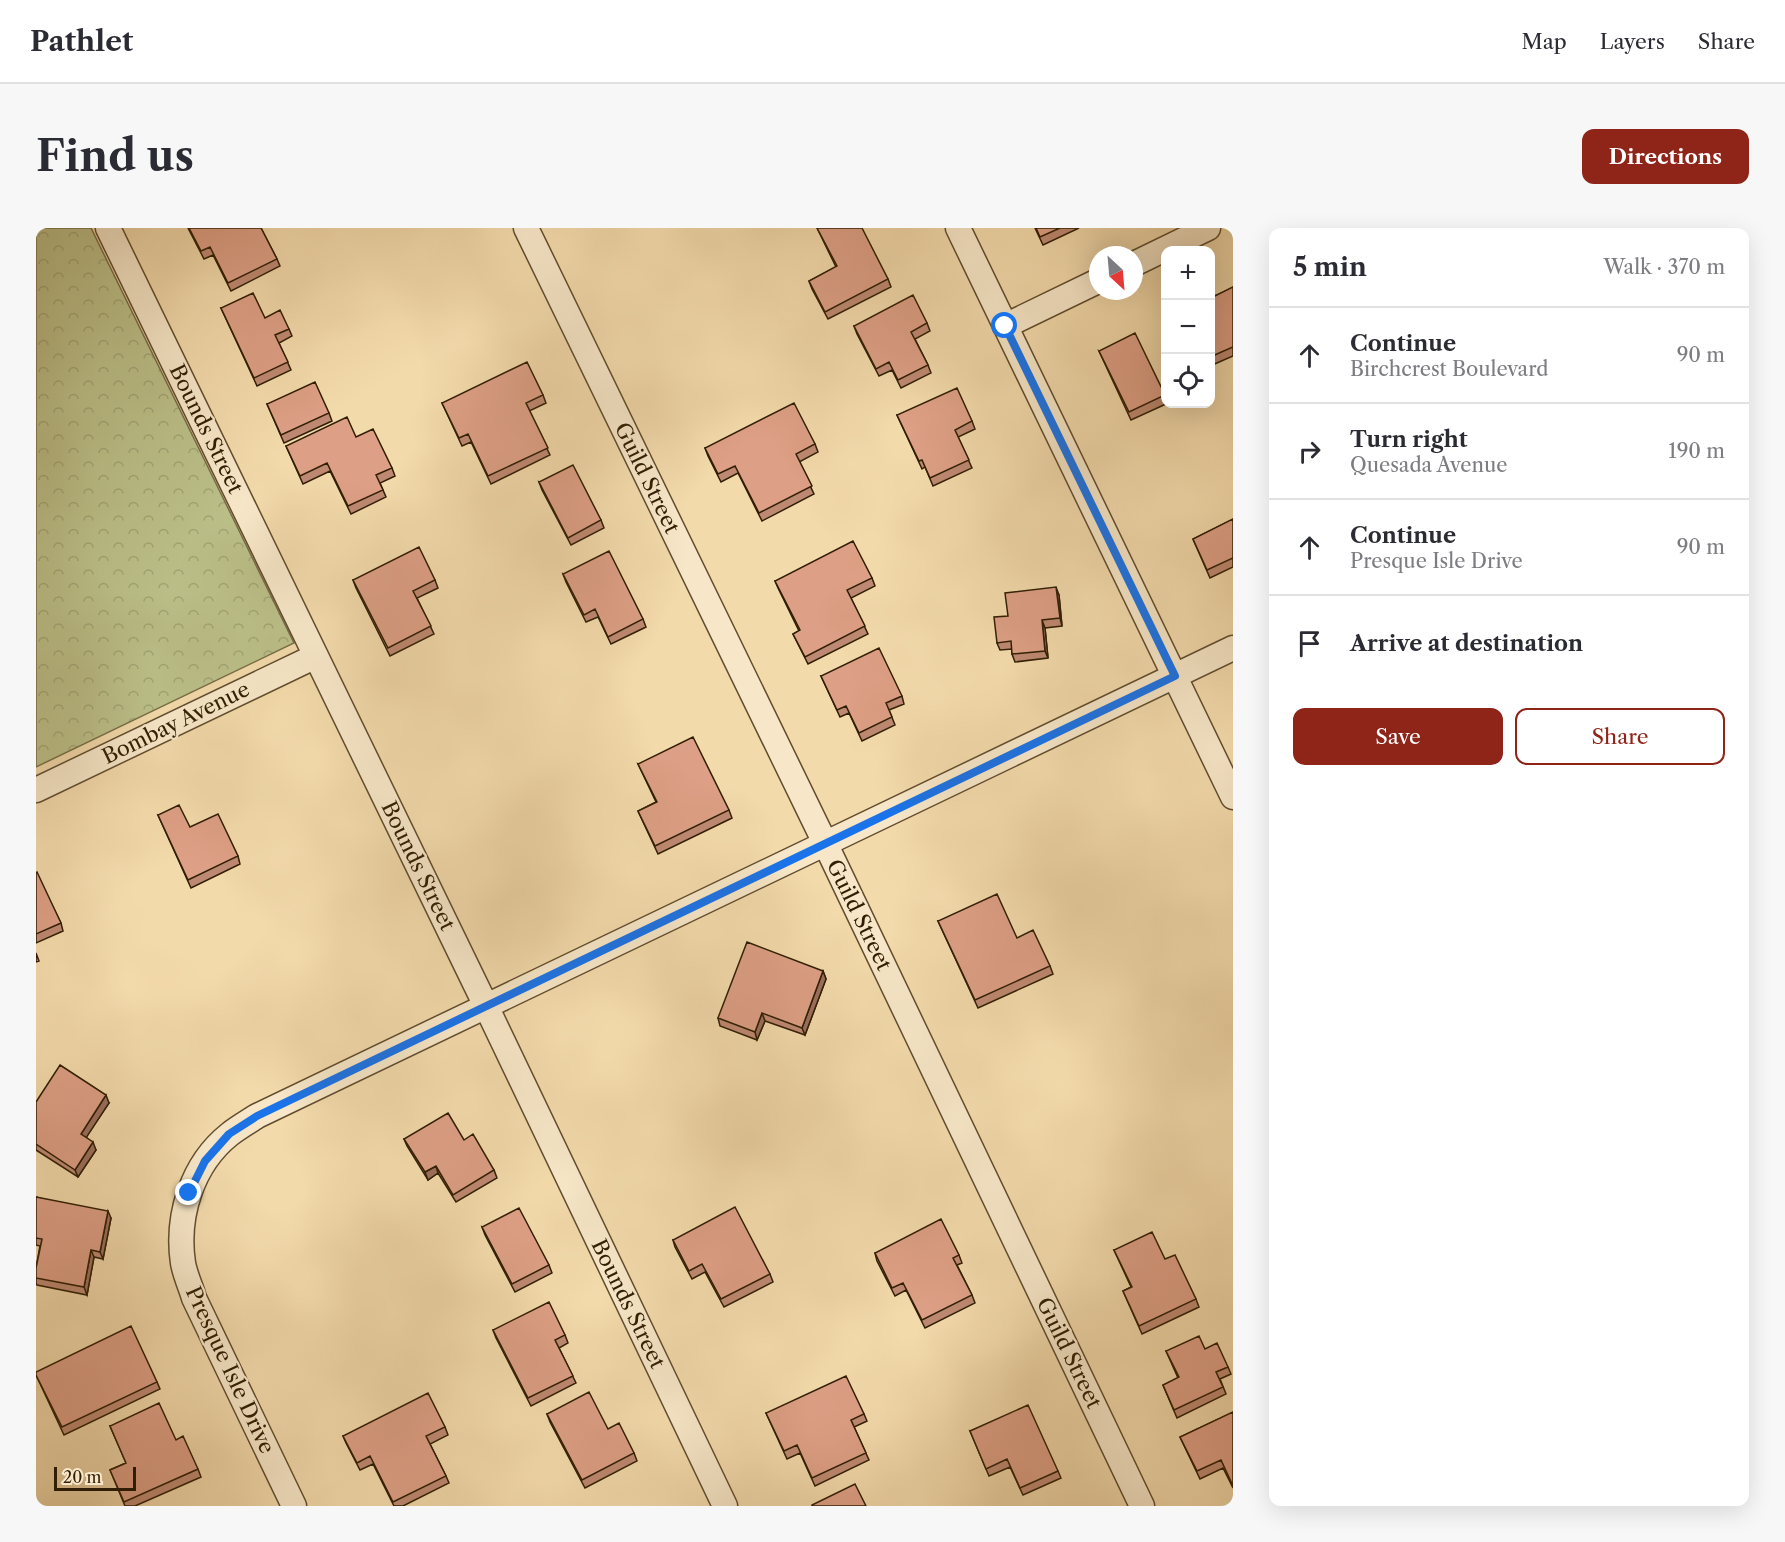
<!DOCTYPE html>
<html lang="en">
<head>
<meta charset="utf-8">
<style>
  body { margin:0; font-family:"Libre Caslon Text",serif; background:#f7f7f7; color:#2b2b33 }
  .controls { position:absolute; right:18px; top:18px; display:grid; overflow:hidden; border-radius:12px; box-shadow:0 6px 24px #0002 }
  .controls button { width:54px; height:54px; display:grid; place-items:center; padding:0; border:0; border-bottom:2px solid #e1e1e2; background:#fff; color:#2b2b33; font:30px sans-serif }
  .compass { position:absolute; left:1053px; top:18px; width:54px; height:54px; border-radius:50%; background:#fff; box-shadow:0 6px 24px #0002; rotate:154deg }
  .scale { position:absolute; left:18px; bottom:15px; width:82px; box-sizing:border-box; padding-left:6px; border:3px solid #301e04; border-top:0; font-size:16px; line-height:21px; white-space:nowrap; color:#301e04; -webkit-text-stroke:4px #f7e7c8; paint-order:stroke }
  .stop { position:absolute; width:18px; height:18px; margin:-14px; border:4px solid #1a73e8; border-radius:50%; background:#fff }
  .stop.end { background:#1a73e8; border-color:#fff; box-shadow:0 2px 6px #0008 }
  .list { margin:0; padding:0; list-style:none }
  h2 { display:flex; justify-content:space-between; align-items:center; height:78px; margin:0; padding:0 24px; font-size:26px }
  h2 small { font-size:20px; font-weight:400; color:#7c7c81 }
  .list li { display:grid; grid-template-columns:39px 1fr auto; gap:18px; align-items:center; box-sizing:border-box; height:96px; padding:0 24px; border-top:2px solid #e1e1e2 }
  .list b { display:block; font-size:22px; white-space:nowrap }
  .list p { margin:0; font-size:20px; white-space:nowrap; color:#7c7c81 }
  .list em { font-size:20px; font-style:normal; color:#7c7c81 }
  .actions { display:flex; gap:12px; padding:18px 24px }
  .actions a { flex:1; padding:14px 0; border:2px solid #8f2418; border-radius:12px; text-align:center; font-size:21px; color:#8f2418 }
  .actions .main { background:#8f2418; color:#fff }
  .icon { flex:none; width:33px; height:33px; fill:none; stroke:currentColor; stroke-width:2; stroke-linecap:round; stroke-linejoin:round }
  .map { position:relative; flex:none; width:1197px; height:1278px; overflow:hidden; border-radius:12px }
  header { display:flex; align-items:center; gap:36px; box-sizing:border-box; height:84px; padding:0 30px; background:#fff; border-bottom:2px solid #e1e1e2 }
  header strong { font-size:28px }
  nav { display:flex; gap:33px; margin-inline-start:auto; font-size:21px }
  .intro { display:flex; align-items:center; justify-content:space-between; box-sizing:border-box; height:144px; padding:0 36px }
  h1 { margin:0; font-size:42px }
  .button { padding:15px 27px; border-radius:12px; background:#8f2418; color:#fff; font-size:21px; font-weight:700 }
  main { display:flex; gap:36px; padding:0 36px }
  aside { flex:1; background:#fff; border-radius:12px; box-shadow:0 6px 24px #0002 }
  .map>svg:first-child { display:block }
  .forest { fill:url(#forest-crowns); stroke:#766e46; stroke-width:1.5 }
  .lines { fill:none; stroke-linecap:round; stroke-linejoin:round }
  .street-casing { stroke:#614d2e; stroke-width:27 }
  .street { stroke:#f7e7c8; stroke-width:24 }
  .wall { fill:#be8972; stroke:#301e04; stroke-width:1.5 }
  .shaded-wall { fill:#9b6f5d; stroke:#301e04; stroke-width:1.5 }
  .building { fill:#dd9f85; stroke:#301e04; stroke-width:1.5 }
  .route { stroke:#1a73e8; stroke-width:8 }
  .labels { text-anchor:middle; stroke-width:4.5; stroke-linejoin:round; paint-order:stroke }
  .street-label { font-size:21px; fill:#301e04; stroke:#f7e7c8 }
</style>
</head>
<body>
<header>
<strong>Pathlet</strong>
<nav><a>Map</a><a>Layers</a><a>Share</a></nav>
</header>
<div class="intro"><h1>Find us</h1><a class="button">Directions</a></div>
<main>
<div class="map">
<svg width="1197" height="1278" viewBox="0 0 1197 1278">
  <defs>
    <pattern id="forest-crowns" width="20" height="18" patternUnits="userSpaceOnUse" patternTransform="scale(1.5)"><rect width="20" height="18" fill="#bbbf88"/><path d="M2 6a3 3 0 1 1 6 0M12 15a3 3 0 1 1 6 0" fill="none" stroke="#a1a474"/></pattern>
  </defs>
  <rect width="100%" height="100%" fill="#f3daab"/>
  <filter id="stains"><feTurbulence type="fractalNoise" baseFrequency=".00333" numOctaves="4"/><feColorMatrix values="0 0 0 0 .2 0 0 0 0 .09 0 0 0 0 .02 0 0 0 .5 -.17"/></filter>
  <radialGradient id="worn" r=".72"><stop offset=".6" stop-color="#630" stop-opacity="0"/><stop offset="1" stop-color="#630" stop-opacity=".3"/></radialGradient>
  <path class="forest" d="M0 0H55L258 415 0 539Z"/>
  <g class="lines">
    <defs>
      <path id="street" d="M72 0 450 778 689 1278
        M490 0 789 615 1106 1278
        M922 0 1197 569
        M1098 36 1172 0
        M969 98 1062 53
        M0 562 280 428
        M258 1278 158 1070C155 1059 149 1047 147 1035 140 988 156 936 194 906 203 899 212 894 221 888L1197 420"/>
    </defs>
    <use href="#street" class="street-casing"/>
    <use href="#street" class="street"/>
  </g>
  <path class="wall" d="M152 0H225L241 31 244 38 195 63 177 27 168 31Z
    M781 0 852 51 855 59 792 91 776 61 773 53 800 39Z
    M999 0H1043L1007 17Z
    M1197 59V128L1174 138V61L1179 68Z
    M185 80 229 90 253 101 256 108 243 115 255 142 221 158Z
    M891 95 894 103 879 111 892 137 895 145 865 160 856 142 843 148 821 106 818 98Z
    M1063 123 1129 167 1130 176 1095 192Z
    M507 167 510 175 493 183 514 227 455 256 435 214 426 218 406 175Z
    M231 176 293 185 296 193 248 215Z
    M861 187 936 193 939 201 922 209 936 240 897 258 889 239 886 241Z
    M320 209 356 240 359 248 344 255 350 269 315 286 294 243 267 256 250 218Z
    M779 216 782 224 763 234 778 266 726 293 702 245 685 254 672 228 669 220Z
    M503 254 565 292 568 300 535 317 506 262Z
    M1197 291V339L1174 350 1157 311Z
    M527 346 607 391 610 399 575 416 562 389 550 394 530 354Z
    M836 350 839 358 815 370 832 406 772 436 757 406 763 403 742 360 739 353Z
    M317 352H399L402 360 381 370 398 406 354 428 320 360Z
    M1023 367 1026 398 1009 400 1012 430 979 434 976 426V421L964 422 961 415 972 388Z
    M785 448 866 468 868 476 853 482 859 497 826 513 813 485 804 489Z
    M602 536 693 582 696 590 622 626 602 583 620 574Z
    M122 587 154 599 202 628 204 636 155 660Z
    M0 645 25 695 27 703 0 715Z
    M902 693 981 710 1014 738 1017 746 942 780Z
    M0 725 3 733 0 734Z
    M787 743 790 751 769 807 729 793 721 812 684 798 682 790Z
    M0 874 73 875 50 909 60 922 42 949 0 922Z
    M368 911 428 912 458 942 461 950 420 974 402 945 392 952 371 918Z
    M0 969 75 990 67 1031 58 1029 51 1067 1 1057 0 1055V1040L4 1018 0 1017Z
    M446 999 513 1037 516 1045 479 1064 449 1007Z
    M637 1012 734 1046 737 1054 688 1079 669 1044 656 1051 639 1019Z
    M1078 1022 1129 1031 1160 1071 1163 1079 1106 1106 1087 1063 1095 1059Z
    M839 1025 923 1027 926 1035 921 1037 936 1067 939 1075 889 1100 870 1062 859 1068 841 1033Z
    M457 1102 529 1107 532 1115 523 1120 540 1155 495 1178 460 1110Z
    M1169 1121 1192 1139 1195 1146 1184 1151 1190 1166 1141 1190 1127 1157 1142 1150 1130 1123Z
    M0 1147 121 1154 124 1161 28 1207Z
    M1197 1184V1260L1187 1240 1164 1251 1144 1209Z
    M730 1185 828 1186 831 1193 818 1199 833 1232 779 1258 764 1225 751 1231Z
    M511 1186 572 1201 598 1225 601 1233 549 1260 514 1194Z
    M74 1198 140 1212 162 1241 165 1249 99 1278H89L74 1242 90 1235Z
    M409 1199 412 1207 394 1216 410 1248 413 1255 367 1278H358L337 1236 324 1242 310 1215 307 1208Z
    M934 1203 1022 1243 1025 1250 987 1267 974 1239 953 1248Z"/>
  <path class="shaded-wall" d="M1020 359 1023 367 1026 398 1024 390Z
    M1006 392 1009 400 1012 430 1009 423Z
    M787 743 790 751 769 807 766 800Z
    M726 785 729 793 721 812 719 804Z
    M70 867 73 875 48 913 45 906Z
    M57 914 60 922 42 949 39 942Z
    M400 938 402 945 392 952 389 944Z
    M72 983 75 990 67 1031 64 1024Z
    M55 1022 58 1029 51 1067 48 1059Z"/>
  <path class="building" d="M153 0H225L241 31 192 55 174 19 165 23Z
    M781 0H826L852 51 789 84 773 53 801 38Z
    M1000 0H1024L1004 9Z
    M1197 59V119L1174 129V61L1176 60 1179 68Z
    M217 65 229 90 244 82 253 101 239 107 252 134 218 150 185 80Z
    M877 67 891 95 875 104 892 137 862 152 853 134 840 141 818 98Z
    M1099 105 1129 167 1093 184 1063 123Z
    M491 134 507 167 490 175 512 220 452 248 432 206 423 210 406 175Z
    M279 154 293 185 245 207 231 176Z
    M921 160 936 193 919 202 933 232 894 250 886 232 883 233 861 187Z
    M758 175 779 216 760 226 776 258 723 285 699 238 682 246 669 220Z
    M311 189 320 209 337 201 356 240 340 247 347 262 312 278 291 235 264 248 250 218Z
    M537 237 565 292 532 310 503 254Z
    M1197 291V330L1171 342 1157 311Z
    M817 313 836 350 811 362 829 398 769 429 757 406 764 402 739 353Z
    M383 319 399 352 377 363 395 398 352 420 317 352Z
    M573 323 607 391 572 409 559 381 548 387 527 346Z
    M1020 359 1024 390 1006 392 1009 423 976 426 975 413 961 415 958 389 972 388 969 365Z
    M843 420 866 468 850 475 856 489 823 505 810 478 801 482 785 448Z
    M657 509 693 582 619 618 602 583 621 574 602 536Z
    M143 577 154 599 182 586 202 628 152 652 122 587Z
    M1 644 25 695 0 706V645Z
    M961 666 981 710 997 702 1014 738 939 772 902 693Z
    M711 714 787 743 766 800 726 785 719 804 682 790Z
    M24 837 70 867 45 906 57 914 39 942 0 916V874Z
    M412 885 428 912 437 906 458 942 417 967 400 938 389 944 368 911Z
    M0 969 72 983 64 1024 55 1022 48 1059 0 1050V1040L6 1011 0 1010Z
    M699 979 734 1046 685 1071 666 1036 653 1043 637 1012Z
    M483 980 513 1037 476 1056 446 999Z
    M905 991 923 1027 917 1030 936 1067 886 1092 867 1055 856 1060 839 1025Z
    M1116 1004 1129 1031 1139 1027 1160 1071 1103 1098 1087 1063 1096 1059 1078 1022Z
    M513 1074 529 1107 519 1112 537 1148 492 1170 457 1102Z
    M95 1098 121 1154 26 1199 0 1147V1144Z
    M1163 1108 1169 1121 1181 1115 1192 1139 1180 1144 1187 1159 1138 1182 1127 1157 1143 1149 1130 1123Z
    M810 1148 828 1186 815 1192 830 1225 776 1250 761 1217 748 1223 730 1185Z
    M553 1164 572 1201 583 1195 598 1225 546 1252 511 1186Z
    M392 1165 409 1199 390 1208 410 1248 357 1274 334 1228 321 1235 307 1208Z
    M123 1175 140 1212 147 1208 162 1241 88 1274 74 1242 90 1235 74 1198Z
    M992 1177 1022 1243 984 1260 971 1231 950 1241 934 1203Z
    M1197 1184V1258L1185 1232 1161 1243 1144 1209Z
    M819 1256 830 1278H776V1277Z"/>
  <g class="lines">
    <path class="route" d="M153 965 169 933 193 906 221 888 1139 448 969 98"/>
  </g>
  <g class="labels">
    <g class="street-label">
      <text transform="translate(170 201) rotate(64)" y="7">Bounds Street</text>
      <text transform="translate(611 250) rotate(64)" y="7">Guild Street</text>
      <text transform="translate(140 495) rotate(-26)" y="7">Bombay Avenue</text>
      <text transform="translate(382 638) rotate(64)" y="7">Bounds Street</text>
      <text transform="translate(823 687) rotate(64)" y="7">Guild Street</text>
      <text transform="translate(592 1076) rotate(64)" y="7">Bounds Street</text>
      <text transform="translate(1033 1125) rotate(64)" y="7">Guild Street</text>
      <text transform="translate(194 1142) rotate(65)" y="7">Presque Isle Drive</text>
    </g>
  </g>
  <rect width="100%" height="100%" filter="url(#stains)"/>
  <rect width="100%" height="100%" fill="url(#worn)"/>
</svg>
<div class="controls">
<button>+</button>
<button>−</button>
<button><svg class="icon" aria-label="locate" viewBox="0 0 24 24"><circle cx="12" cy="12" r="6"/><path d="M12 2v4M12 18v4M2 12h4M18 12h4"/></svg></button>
</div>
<svg class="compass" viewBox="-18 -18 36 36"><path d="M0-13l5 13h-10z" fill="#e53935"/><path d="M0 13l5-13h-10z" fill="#7c7c81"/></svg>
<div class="scale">20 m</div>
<div class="stop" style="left:969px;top:98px"></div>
<div class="stop end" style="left:153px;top:965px"></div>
</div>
<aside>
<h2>5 min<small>Walk · 370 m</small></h2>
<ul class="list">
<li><svg class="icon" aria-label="ahead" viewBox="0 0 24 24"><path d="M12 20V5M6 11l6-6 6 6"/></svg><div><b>Continue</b><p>Birchcrest Boulevard</p></div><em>90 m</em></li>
<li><svg class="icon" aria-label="right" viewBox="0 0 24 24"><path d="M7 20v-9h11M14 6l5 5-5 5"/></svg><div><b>Turn right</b><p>Quesada Avenue</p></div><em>190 m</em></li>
<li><svg class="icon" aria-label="ahead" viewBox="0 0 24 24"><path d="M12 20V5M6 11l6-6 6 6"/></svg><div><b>Continue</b><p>Presque Isle Drive</p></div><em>90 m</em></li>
<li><svg class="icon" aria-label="arrive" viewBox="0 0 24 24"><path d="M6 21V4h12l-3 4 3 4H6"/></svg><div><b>Arrive at destination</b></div></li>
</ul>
<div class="actions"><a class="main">Save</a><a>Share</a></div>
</aside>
</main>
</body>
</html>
